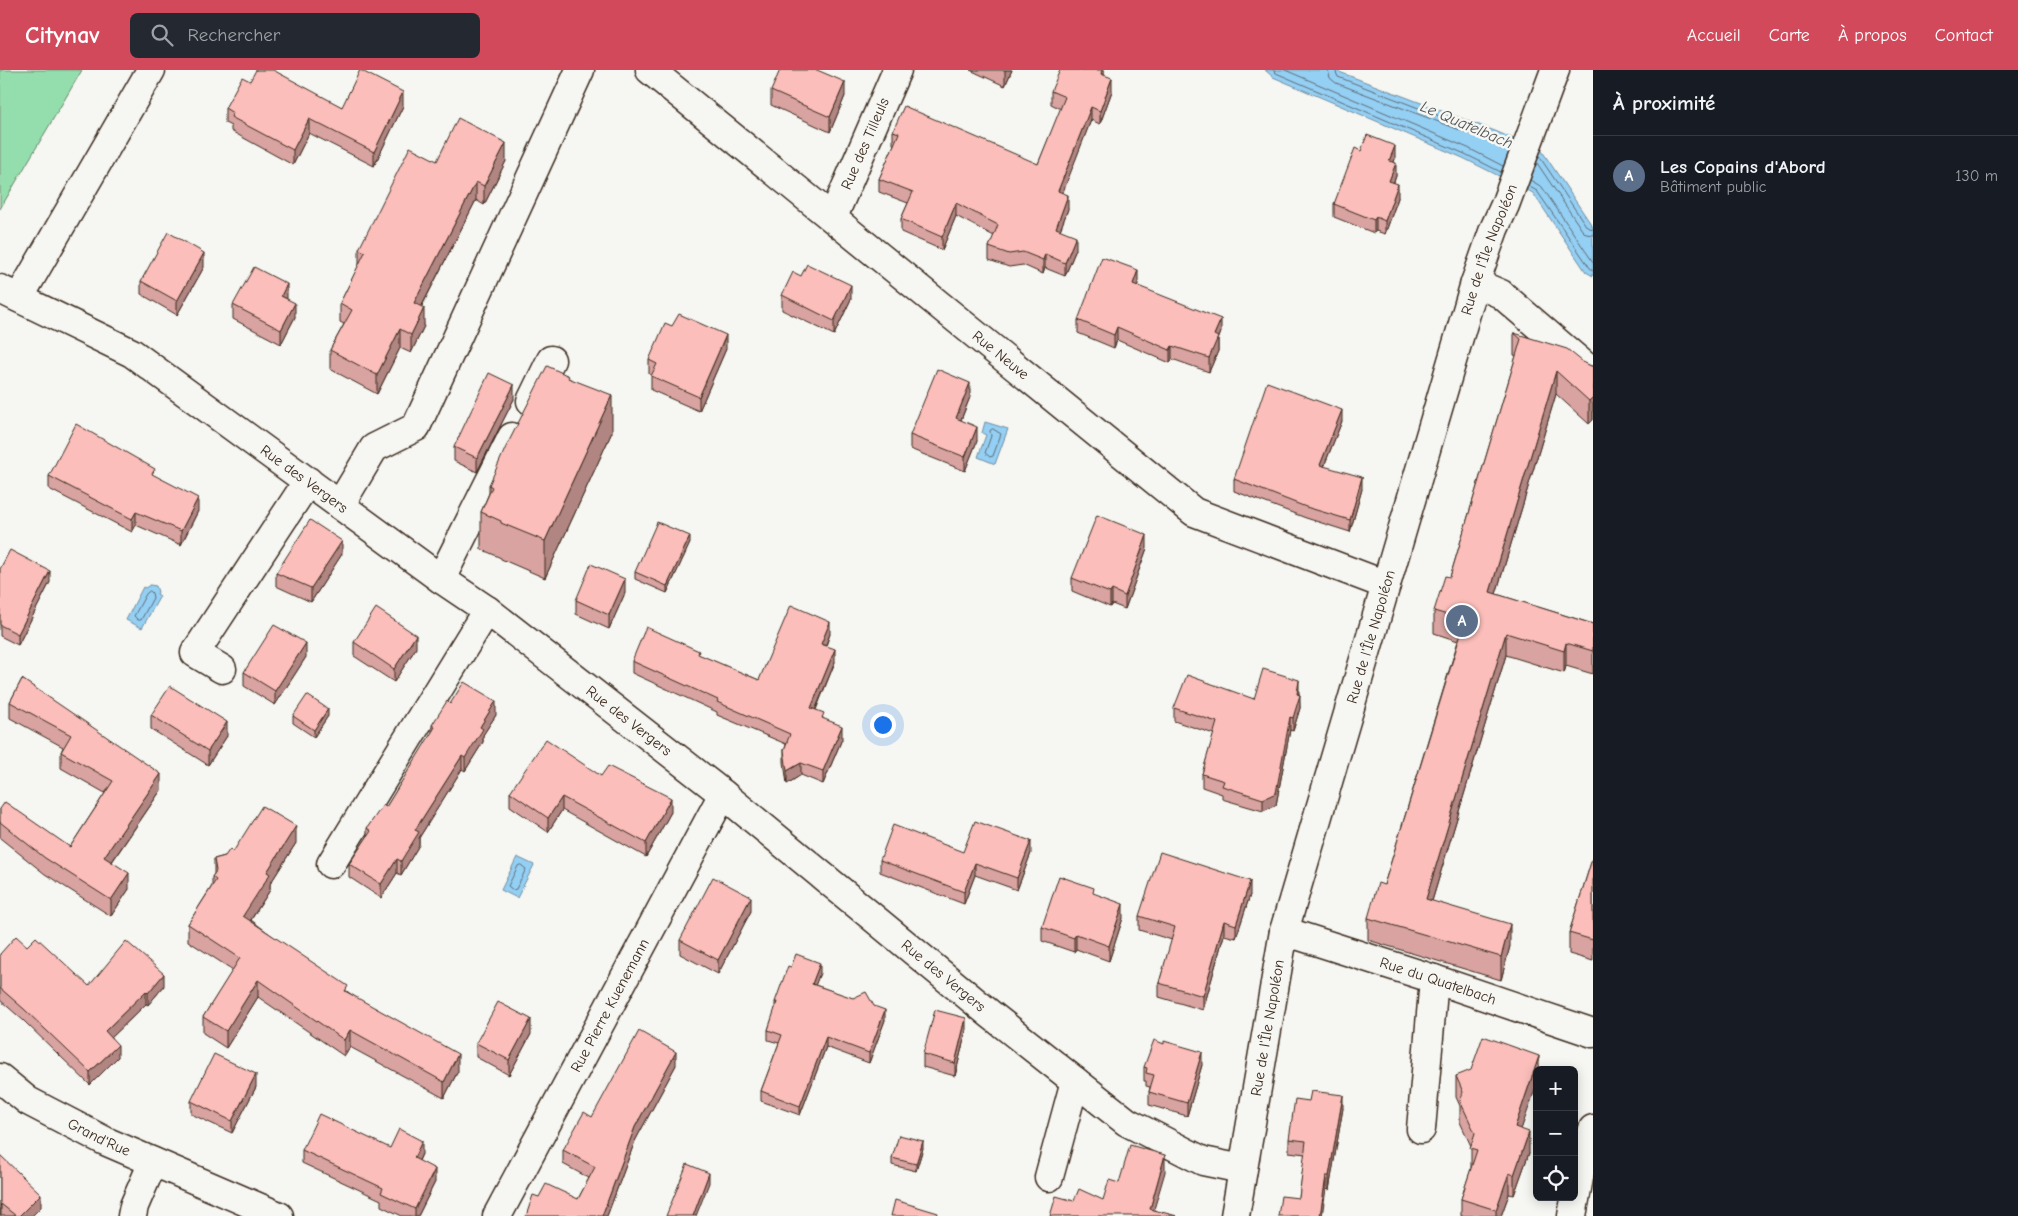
<!DOCTYPE html>
<html lang="fr">
<head>
<meta charset="utf-8">
<style>
  body { margin:0; font-family:"Comic Neue",sans-serif; background:#242831; color:#f1f3f6 }
  .controls { position:absolute; right:15px; bottom:15px; display:grid; overflow:hidden; border-radius:8px; box-shadow:0 2px 12px #0003 }
  .controls button { width:45px; height:45px; display:grid; place-items:center; padding:0; border:0; border-bottom:1px solid #363941; background:#171b24; color:#f1f3f6; font:25px sans-serif }
  .you { position:absolute; left:882px; top:654px; width:18px; height:18px; margin:-12px; border:4px solid #fff; border-radius:50%; background:#1a73e8; box-shadow:0 0 0 8px #1a73e833 }
  .badge { display:grid; place-items:center; width:32px; height:32px; border-radius:50%; background:#d1495b; color:#fff; font-size:16px; font-weight:700 }
  .pin { position:absolute; translate:-50% -50%; border:2px solid #fff; box-shadow:0 1px 5px #0006 }
  .list { margin:0; padding:0; list-style:none }
  h2 { display:flex; justify-content:space-between; align-items:center; height:65px; margin:0; padding:0 20px; font-size:21px }
  h2 small { font-size:16px; font-weight:400; color:#9ea1a6 }
  .list li { display:grid; grid-template-columns:32px 1fr auto; gap:15px; align-items:center; box-sizing:border-box; height:80px; padding:0 20px; border-top:1px solid #363941 }
  .list b { display:block; font-size:19px; white-space:nowrap }
  .list p { margin:0; font-size:16px; white-space:nowrap; color:#9ea1a6 }
  .list em { font-size:16px; font-style:normal; color:#9ea1a6 }
  .icon { flex:none; width:28px; height:28px; fill:none; stroke:currentColor; stroke-width:2; stroke-linecap:round; stroke-linejoin:round }
  .map { position:relative; flex:none; width:1593px; height:1146px; overflow:hidden }
  header { display:flex; align-items:center; gap:30px; box-sizing:border-box; height:70px; padding:0 25px; background:#d1495b; color:#fff }
  header strong { font-size:24px }
  nav { display:flex; gap:28px; margin-inline-start:auto; font-size:18px }
  .search { width:350px; height:45px; background:#242831; display:flex; align-items:center; gap:12px; box-sizing:border-box; padding:0 18px; border-radius:8px; color:#9ea1a6; font-size:19px }
  main { display:flex }
  aside { flex:1; background:#171b24 }
  .map>svg:first-child { display:block }
  .green { fill:#94dead; stroke:#688466 }
  .water { fill:#94cff4; stroke:#708d9e }
  .lines { fill:none; stroke-linecap:round; stroke-linejoin:round }
  .shore { stroke:#5f6c74; stroke-width:1 }
  .minor-casing { stroke:#3b2a1e; stroke-width:31 }
  .major-casing { stroke:#3b2a1e; stroke-width:31 }
  .minor { stroke:#f6f6f2; stroke-width:28 }
  .major { stroke:#f6f6f2; stroke-width:28 }
  .wall { fill:#d8a3a0; stroke:#3b2a1e }
  .shaded-wall { fill:#b08582; stroke:#3b2a1e }
  .building { fill:#fbbeba; stroke:#3b2a1e }
  .labels { text-anchor:middle; stroke-width:5; stroke-linejoin:round; paint-order:stroke }
  .street-label { font-size:15px; fill:#3b2a1e; stroke:#f6f6f2 }
  .water-label { font-size:16px; font-style:italic; fill:#515354; stroke:#f6f6f2 }
</style>
</head>
<body>
<header>
<strong>Citynav</strong>
<div class="search"><svg class="icon" aria-label="search" viewBox="0 0 24 24"><circle cx="10" cy="10" r="6"/><path d="M15 15l6 6"/></svg>Rechercher</div>
<nav><a>Accueil</a><a>Carte</a><a>À propos</a><a>Contact</a></nav>
</header>
<main>
<div class="map">
<svg width="1593" height="1146" viewBox="0 0 1593 1146">
  <rect width="100%" height="100%" fill="#f6f6f2"/>
  <filter id="ink" filterUnits="userSpaceOnUse"><feTurbulence type="fractalNoise" baseFrequency=".02" numOctaves="2"/><feDisplacementMap in="SourceGraphic" scale="10" xChannelSelector="R" yChannelSelector="G"/><feConvolveMatrix kernelMatrix="1 2 1 2 8 2 1 2 1" color-interpolation-filters="sRGB"/></filter>
  <g filter="url(#ink)">
    <path class="green" d="M0 0H82L0 139Z"/>
    <path class="water" d="M1265 0H1334L1495 61 1542 81 1593 157V206L1586 202 1533 123 1463 88 1273 7Z
      M985 352 1008 359 995 394 978 387 986 365 982 363Z
      M150 515 156 516 158 522 157 524 160 526 142 558 126 550 143 517 145 518Z
      M517 787 534 795 517 828 501 820Z"/>
    <g class="lines">
      <path class="shore" d="M1273 0 1276 3 1465 84 1501 102
        M1285 0 1468 78 1503 96
        M1328 0 1330 8 1336 13 1510 79
        M1335 0 1338 7 1512 74
        M1539 86 1587 157 1593 159
        M1537 93 1582 160 1586 164 1593 165
        M1530 110 1542 117 1593 192
        M1528 116 1537 121 1590 198 1593 200
        M993 359 1001 364 993 386 990 387 985 383 991 366 990 361Z
        M150 521 152 523 153 528 141 550H138L134 546 146 524Z
        M521 795 526 799 516 819 513 820 508 816 518 796Z"/>
      <defs>
        <g id="minor">
          <path id="s1" d="M650 0 1194 442 1386 515"/>
          <path id="s2" d="M833 147 897 0"/>
          <path d="M1475 213 1501 224 1593 303"/>
          <path id="s3" d="M0 219 132 283 441 509 487 540 723 724 990 944 1127 1052 1203 1091 1242 1099"/>
          <path d="M19 228 151 0"/>
          <path d="M531 331 551 290"/>
          <path d="M340 435 374 378 416 357 580 0"/>
          <path d="M441 509 512 367"/>
          <path d="M222 599 195 583 308 411"/>
          <path d="M331 794 487 540"/>
          <path id="s4" d="M1284 861 1434 909 1593 963"/>
          <path d="M1421 1059 1434 909"/>
          <path d="M1049 1107 1075 1011"/>
          <path d="M132 1146 134 1136 153 1092"/>
          <path id="s5" d="M497 1146 723 724"/>
          <path id="s6" d="M1235 1146 1284 861 1475 213 1494 159 1505 135 1555 0"/>
          <path d="M1572 1146 1580 1102 1593 1059"/>
        </g>
        <g id="major">
          <path id="s7" d="M0 1008 28 1031 105 1071 279 1146"/>
        </g>
      </defs>
      <use href="#minor" class="minor-casing"/>
      <use href="#major" class="major-casing"/>
      <use href="#minor" class="minor"/>
      <use href="#major" class="major"/>
    </g>
    <path class="wall" d="M970 0H1012L1005 16Z
      M1104 0V5L1112 21 1100 54 1091 50 1062 123 1068 139 1060 160 1076 179 1065 206 1045 198 1043 204 1023 195 1009 197 989 190V177L994 166 956 146 942 180 901 162V149L908 133 879 122V109L894 75 893 74V61L1038 94 1061 39 1051 34V21Z
      M250 11 342 37 403 36 374 96 309 63 293 95 231 61V56L225 53V38Z
      M771 21 845 26 830 62 771 35Z
      M1361 81 1395 89 1394 92 1396 106 1394 112 1398 128 1385 164 1376 161 1374 163 1334 147V134Z
      M437 91H506L484 135 476 130 422 236 424 256 411 283 400 278 377 324 330 299V280L344 254 340 252V233L359 195V179Z
      M204 197 177 245 141 224V211Z
      M801 206 851 229 834 265 782 240V225Z
      M1138 214 1137 216 1221 262 1218 270V281L1209 302 1172 289 1170 293 1117 270 1114 278 1078 263V250Z
      M287 229 295 247 281 274 233 249V235Z
      M1514 263 1591 296H1593V350L1589 354 1556 324 1496 524 1593 554V604L1566 596 1564 603 1506 585 1432 831 1510 876 1501 910 1368 870V848L1384 815 1458 571 1434 563V541L1450 507 1516 286 1514 285Z
      M726 279 699 341 651 320V305L649 304V290Z
      M569 308 612 362 545 508 501 489V488L481 479V442L489 423V415Z
      M970 327 961 350 977 371 965 401 910 379V365Z
      M514 329 477 402 454 391V377Z
      M1342 351 1324 396 1362 419 1350 462 1306 448 1234 421V409Z
      M49 406H155L198 441 181 475 136 455 132 462 49 419Z
      M690 473 667 523 635 509V502Z
      M1147 478 1125 539 1112 534 1110 537 1072 521V508Z
      M342 484 311 532 276 516V503Z
      M0 499 50 512 18 575 0 566Z
      M625 523 609 559 576 544V530Z
      M830 564 826 576 835 592 816 640 842 669 823 714 801 705 787 714 784 692V680L786 674 717 645V642L632 603V591L699 585 759 610Z
      M354 572 416 578 394 612 354 586Z
      M306 587 275 635 244 616V602Z
      M22 609 161 720 112 792 129 819 111 846 45 804 0 768V739L70 777 105 723 61 698V682L63 677 10 648V632Z
      M1299 623 1300 638 1293 661 1290 660 1276 735 1263 741 1222 729V724L1202 717V704L1214 664 1174 651V638Z
      M450 634 496 645 483 665V672L465 701 462 699 419 768V775L401 805 397 803 381 828 349 807V794L367 767V758L386 737 432 663V655Z
      M151 645 227 666 208 695 151 659Z
      M293 646H328L314 667 293 653Z
      M601 706 671 742 646 787 562 740 548 762 510 736V722Z
      M296 773 270 814V820L251 850 348 922 458 1001 444 1028 350 977 344 986 258 927 226 978 203 963V947L233 900 188 871V854L212 816V807L214 804V789L225 786 233 782Z
      M1031 783 1017 820 975 805 964 834 880 802V790Z
      M1593 786V891L1569 884V863Z
      M1094 824 1123 848 1109 891 1076 879 1074 882 1042 871V857Z
      M1250 825 1236 868 1224 865 1203 940 1159 927V913L1172 870 1139 860V846Z
      M751 841 718 904 680 884V870Z
      M0 884 89 916H164L148 935 146 934 111 968 118 987 90 1015 24 951 0 930Z
      M820 903 815 915 874 936 885 950 869 993 826 977 800 1045 761 1031V1021L779 973 768 970V960L775 940V932Z
      M966 961 955 1006 923 997V984Z
      M531 964 509 1005 476 987V973Z
      M676 995 635 1071 607 1146 539 1127 578 1129 589 1108 563 1094V1080L592 1047Z
      M1202 995 1187 1046 1149 1035V1022L1150 1017 1146 1016V1011H1144V997Z
      M1539 1000 1521 1059 1529 1083 1514 1125 1509 1124 1501 1146H1461V1129L1471 1099V1076L1460 1052V1036L1456 1027V1006Z
      M256 1017 232 1063 191 1044V1031Z
      M1343 1038 1329 1120 1326 1119 1299 1128 1305 1084 1289 1082V1069Z
      M390 1078 422 1084 419 1091 435 1112 418 1146H402L381 1136V1130L302 1093V1080Z
      M923 1078 916 1101 892 1095V1088Z
      M0 1085 41 1137 32 1146H0Z"/>
    <path class="shaded-wall" d="M1005 0H1012L1005 16Z
      M1102 0H1104V7L1101 4Z
      M1112 8V21L1100 54V41Z
      M845 12V26L830 62V47Z
      M403 22V36L374 96V82Z
      M1091 37V50L1058 135V121Z
      M309 49V63L293 95V80Z
      M506 73V91L484 135V116Z
      M1395 76V89L1389 104V91Z
      M1396 93V106L1389 124V111Z
      M476 112V130L414 251V233Z
      M1398 114V128L1385 164V151Z
      M1068 125V139L1056 171V158Z
      M956 133V146L942 180V167Z
      M1376 147V161L1374 163V150Z
      M1076 166V179L1065 206V193Z
      M204 183V197L177 245V231Z
      M1045 184V198L1043 204V190Z
      M1138 200V214L1133 227V214Z
      M287 214V229L281 226Z
      M851 215V229L834 265V251Z
      M295 233V247L281 274V260Z
      M424 238V256L411 283V265Z
      M1221 249V262L1218 270V281L1209 302V288L1214 265Z
      M1117 257V270L1114 278V265Z
      M400 259V278L377 324V305Z
      M726 265V279L699 341V327Z
      M1172 276V289L1170 293V280Z
      M1556 301V324L1490 544V522Z
      M970 313V327L956 362V348Z
      M514 315V329L477 402V388Z
      M612 325V362L545 508V471Z
      M1593 327V350L1589 354V331Z
      M1342 340V351L1320 406V395Z
      M977 357V371L965 401V387Z
      M1362 407V419L1350 462V450Z
      M198 428V441L181 475V461Z
      M136 442V455L132 462V449Z
      M1147 465V478L1125 539V526Z
      M690 466V473L667 523V516Z
      M342 471V484L311 532V518Z
      M50 501V512L18 575V564Z
      M625 509V523L609 559V545Z
      M1112 520V534L1110 537V523Z
      M830 552V564L821 587V574Z
      M1506 563V585L1426 851V829Z
      M416 565V578L394 612V599Z
      M306 573V587L275 635V621Z
      M1566 573V596L1564 603V581Z
      M835 579V592L811 650V638Z
      M1299 610V623L1297 634 1300 625V638L1293 661V648Z
      M496 631V645L483 665V672L465 701V688L480 657Z
      M328 639V646L314 667V660Z
      M1290 647V660L1276 735 1263 741V729Z
      M227 652V666L208 695V681Z
      M842 656V669L823 714V701Z
      M462 686V699L419 768V775L401 805V791L415 760Z
      M801 693V705L787 714V701Z
      M161 704V720L104 803V787Z
      M562 727V740L548 762V748Z
      M671 728V742L646 787V773Z
      M296 756V773L270 814V820L243 862V846L267 802Z
      M1031 771V783L1017 820V808Z
      M397 789V803L381 828V814Z
      M975 793V805L964 834V822Z
      M129 803V819L111 846V830Z
      M1250 811V825L1236 868V855Z
      M751 827V841L718 904V890Z
      M1123 834V848L1109 891V876Z
      M1224 851V865L1203 940V926Z
      M1510 854V876L1501 910V887Z
      M1076 864V879L1074 882V868Z
      M820 893V903L812 924V914Z
      M164 904V916L148 935V923Z
      M258 910V927L226 978V961Z
      M146 921V934L105 974V961Z
      M885 940V950L869 993V983Z
      M966 948V961L955 1006V993Z
      M531 949V964L509 1005V990Z
      M350 960V977L344 986V970Z
      M826 967V977L800 1045V1036Z
      M118 975V987L90 1015V1002Z
      M676 982V995L635 1071 607 1146H602L635 1057Z
      M1202 982V995L1187 1046V1033Z
      M458 984V1001L444 1028V1012Z
      M1539 986V1000H1537V1014L1515 1077V1057Z
      M256 1004V1017L232 1063V1051Z
      M1343 1025V1038L1329 1120V1106Z
      M1529 1062V1083L1514 1125V1105Z
      M422 1071V1084L414 1101V1088Z
      M923 1071V1078L916 1101V1094Z
      M1165 1085V1102L1152 1146 1150 1139Z
      M435 1099V1112L418 1146H415V1139Z
      M709 1103V1113L696 1146H693Z
      M1509 1103V1124L1501 1146H1496V1140Z
      M1326 1106V1119L1322 1146H1320Z
      M41 1124V1137L32 1146H19Z
      M1 1134V1146H0V1136Z"/>
    <path class="building" d="M256 0H273L342 37 360 0 403 22 374 82 309 49 293 80 231 47 233 43 225 38 242 7 250 11Z
      M780 0H817L845 12 830 47 771 21Z
      M1060 0H1102L1101 4 1112 8 1100 41 1091 37 1058 121 1068 125 1056 158 1076 166 1065 193 1045 184 1043 190 1023 182 1009 184 989 177 998 155 956 133 942 167 901 149 913 122 879 109 899 63 893 61 904 36 1038 94 1065 27 1051 21Z
      M458 48 506 73 484 116 476 112 414 233 424 238 411 265 400 259 377 305 330 280 352 240 340 233 365 182 359 179 410 77 437 91Z
      M1367 65 1395 76 1389 91 1396 93 1389 111 1398 114 1385 151 1376 147 1374 150 1334 134 1355 78 1361 81Z
      M168 162 204 183 177 231 141 211Z
      M1102 187 1138 200 1133 214 1221 249 1214 265 1218 267 1209 288 1172 276 1170 280 1117 257 1114 265 1078 250Z
      M807 194 851 215 834 251 782 225 793 202 801 206Z
      M254 197 287 214 281 226 295 233 281 260 233 235Z
      M679 244 726 265 699 327 651 306 657 294 649 290 665 253 672 256Z
      M1514 263 1567 279 1583 292 1591 296H1593V327L1589 331 1556 301 1490 522 1593 554V581L1566 573 1564 581 1506 563 1426 829 1510 854 1501 887 1368 848 1378 813 1384 815 1465 550 1434 541 1445 506 1450 507 1521 269Z
      M547 296 569 306 568 308 612 325 545 471 501 453V451L481 442 492 417 489 415 505 379Z
      M937 299 970 313 956 348 977 357 965 387 910 365Z
      M489 303 514 315 477 388 454 377Z
      M1267 312 1342 340 1320 395 1362 407 1350 450 1306 437 1234 409Z
      M76 354 155 399 152 404 198 428 181 461 136 442 132 449 49 406Z
      M1097 445 1147 465 1125 526 1112 520 1110 523 1072 508Z
      M310 450 342 471 311 518 276 503Z
      M657 452 690 466 667 516 635 502Z
      M10 480 50 501 18 564 0 555V499Z
      M591 494 625 509 609 545 576 530Z
      M791 535 830 552 821 574 835 579 811 638 824 643 822 648 842 656 823 701 801 693 787 701 784 680 790 664 717 632 718 630 632 591 646 557 699 581 698 584 759 610Z
      M376 538 416 565 394 599 354 572Z
      M274 555 306 573 275 621 244 602Z
      M1263 599 1299 610 1297 624 1300 625 1293 648 1290 647 1276 723 1263 729 1222 716 1224 711 1202 704 1217 652 1174 638 1187 605 1254 629Z
      M22 609 161 704 104 787 129 803 111 830 45 788 0 752V739L5 732 70 777 113 711 61 682 71 665 10 632Z
      M464 612 496 631 480 657 483 659 465 688 462 686 415 760 419 762 401 791 397 789 381 814 349 794 371 761 367 758 383 735 386 737 435 657 432 655 447 631 450 634Z
      M170 616 227 652 208 681 151 645Z
      M307 625 328 639 314 660 293 646Z
      M546 669 601 706 608 696 671 728 646 773 562 727 548 748 510 722Z
      M262 736 296 756 267 802 270 804 243 846 348 916 345 921 458 984 444 1012 350 960 344 970 258 910 226 961 203 947 240 888 188 854 216 810 212 807 216 801 214 789 225 786 230 779 233 782Z
      M975 751 1031 771 1017 808 975 793 964 822 880 790 893 755 963 782Z
      M1160 782 1250 811 1236 855 1224 851 1203 926 1159 913 1175 857 1139 846Z
      M1593 786V870L1569 863Z
      M1059 806 1094 818 1093 823 1123 834 1109 876 1076 864 1074 868 1042 857Z
      M713 807 751 827 718 890 680 870Z
      M16 866 27 876 36 867 89 916 126 871 164 904 148 923 146 921 105 961 118 975 90 1002 24 939 0 918V884Z
      M796 884 820 893 812 914 853 928 866 922 874 936 885 940 869 983 826 967 800 1036 761 1021 782 965 768 960 777 932H775L788 896 791 897Z
      M498 932 531 949 509 990 476 973Z
      M935 940 966 948 955 993 923 984Z
      M639 961 676 982 635 1057 602 1146H526L533 1125 539 1127 546 1114 578 1129 595 1097 563 1080 584 1042 592 1047Z
      M1483 966 1539 986 1515 1057 1529 1062 1514 1105 1509 1103 1496 1140 1461 1129 1477 1080 1470 1078 1475 1063 1460 1031 1463 1022 1456 1006 1471 1000Z
      M1154 970 1164 974V971L1202 982 1187 1033 1149 1022 1154 1005 1146 1003 1147 998 1144 997Z
      M214 984 256 1004 232 1051 191 1031Z
      M1311 1021 1343 1025 1329 1106H1326L1320 1146H1278L1281 1126 1299 1128 1306 1071 1289 1069 1295 1029 1309 1031Z
      M319 1044 390 1078 399 1059 422 1071 414 1088 435 1099 415 1139 381 1123 383 1118 302 1080Z
      M899 1065 923 1071 916 1094 892 1088Z
      M1130 1075 1165 1085 1150 1139 1177 1146H1050L1056 1126 1074 1131 1079 1119 1103 1130 1109 1110 1119 1113Z
      M0 1085 41 1124 19 1146H16L1 1134 0 1136Z
      M687 1094 709 1103 693 1146H666Z
      M895 1130 938 1143 937 1146H891Z"/>
  </g>
  <g class="labels">
    <g class="street-label">
      <text dy="5" stroke="none"><textPath href="#s2" startOffset="80">Rue des Tilleuls</textPath></text>
      <text dy="5" stroke="none"><textPath href="#s6" startOffset="1001">Rue de l'Île Napoléon</textPath></text>
      <text dy="5" stroke="none"><textPath href="#s1" startOffset="452">Rue Neuve</textPath></text>
      <text dy="5" stroke="none"><textPath href="#s3" startOffset="360">Rue des Vergers</textPath></text>
      <text dy="5" stroke="none"><textPath href="#s6" startOffset="596">Rue de l'Île Napoléon</textPath></text>
      <text dy="5" stroke="none"><textPath href="#s3" startOffset="765">Rue des Vergers</textPath></text>
      <text dy="5" stroke="none"><textPath href="#s3" startOffset="1170">Rue des Vergers</textPath></text>
      <text dy="5" stroke="none"><textPath href="#s4" startOffset="162">Rue du Quatelbach</textPath></text>
      <text dy="5" stroke="none"><textPath href="#s5" startOffset="239">Rue Pierre Kuenemann</textPath></text>
      <text dy="5" stroke="none"><textPath href="#s6" startOffset="191">Rue de l'Île Napoléon</textPath></text>
      <text dy="5" stroke="none"><textPath href="#s7" startOffset="116">Grand'Rue</textPath></text>
    </g>
    <g class="water-label">
      <text transform="translate(1467 54) rotate(23)" y="6">Le Quatelbach</text>
    </g>
  </g>
</svg>
<div class="controls">
<button>+</button>
<button>−</button>
<button><svg class="icon" aria-label="locate" viewBox="0 0 24 24"><circle cx="12" cy="12" r="6"/><path d="M12 2v4M12 18v4M2 12h4M18 12h4"/></svg></button>
</div>
<div class="you"></div>
<div class="pin badge" style="left:1462px;top:551px;background:#5c6f8a">A</div>
</div>
<aside>
<h2>À proximité<small></small></h2>
<ul class="list">
<li><span class="badge" style="background:#5c6f8a">A</span><div><b>Les Copains d'Abord</b><p>Bâtiment public</p></div><em>130 m</em></li>
</ul>
</aside>
</main>
</body>
</html>
